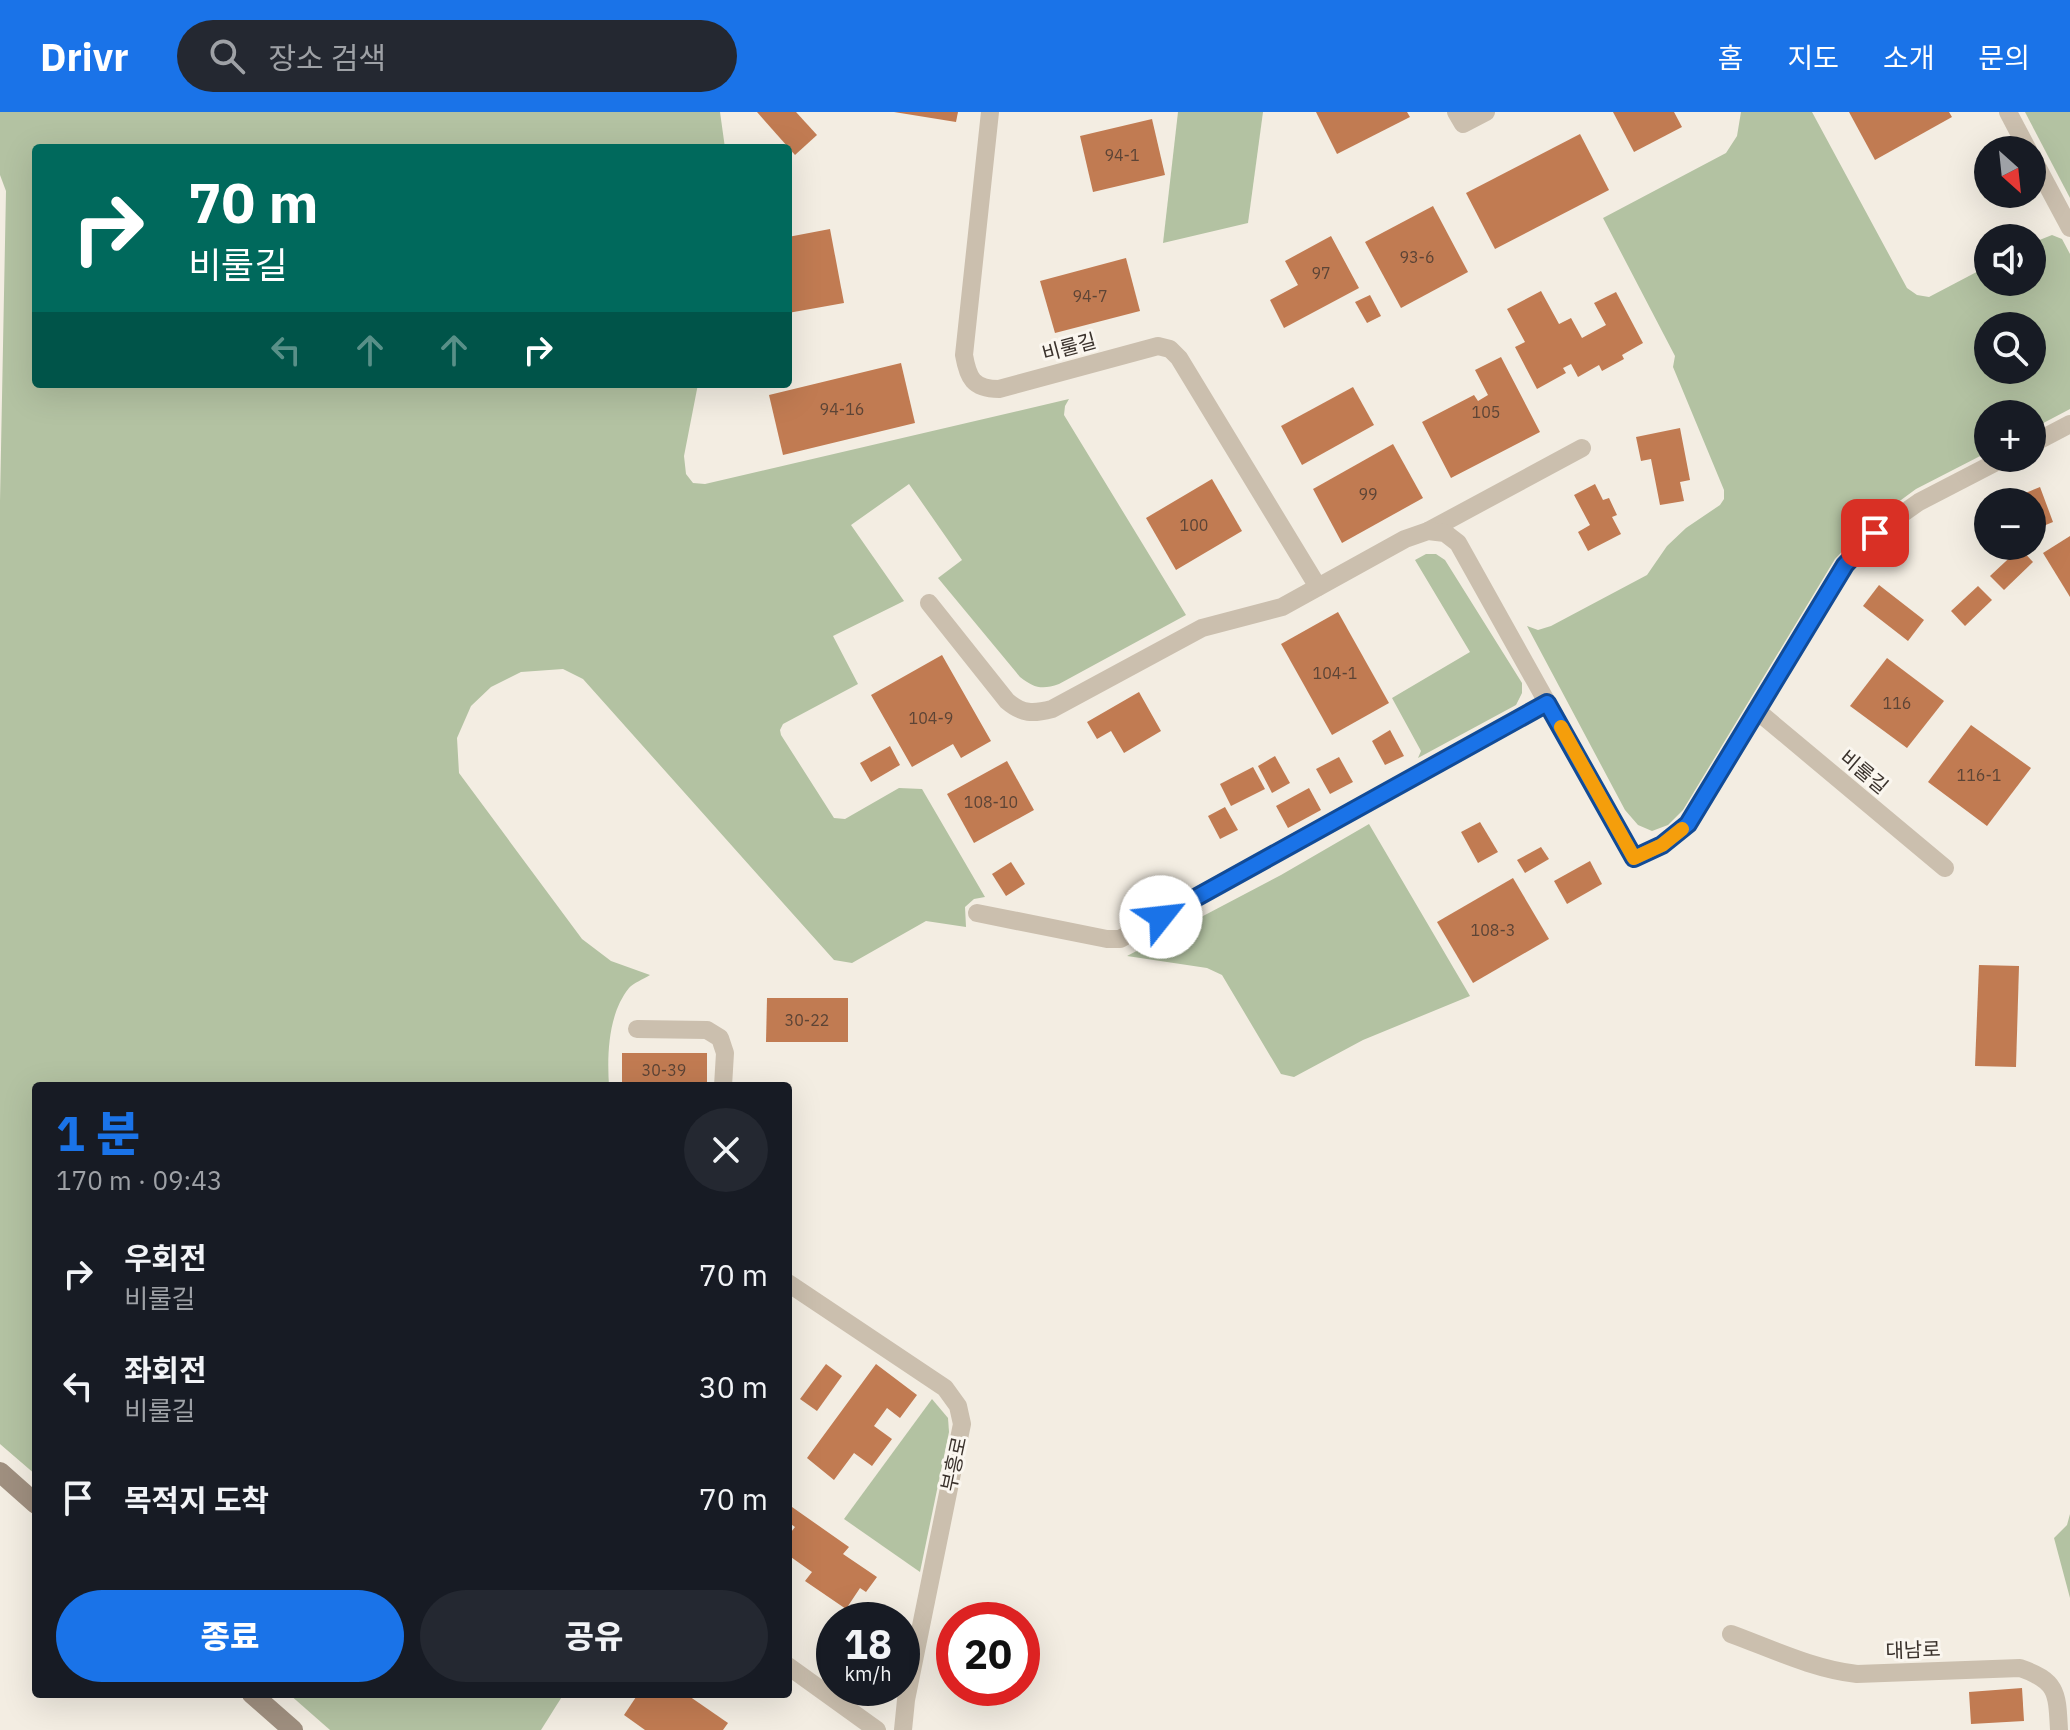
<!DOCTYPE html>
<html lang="ko">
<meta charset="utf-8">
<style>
body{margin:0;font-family:"IBM Plex Sans","Noto Sans KR",sans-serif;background:#242831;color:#f1f3f6;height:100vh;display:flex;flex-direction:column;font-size:30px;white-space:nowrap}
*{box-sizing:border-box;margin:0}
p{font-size:26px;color:#9ea1a6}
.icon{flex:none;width:44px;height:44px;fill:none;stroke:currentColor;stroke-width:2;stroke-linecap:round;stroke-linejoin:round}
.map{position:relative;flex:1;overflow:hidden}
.drawer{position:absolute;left:32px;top:970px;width:760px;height:616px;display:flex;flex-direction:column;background:#171b24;border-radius:8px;box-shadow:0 8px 32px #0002}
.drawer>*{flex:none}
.guide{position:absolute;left:32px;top:32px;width:760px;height:244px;border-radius:8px;box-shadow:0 8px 32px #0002;background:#00695c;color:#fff;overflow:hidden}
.needle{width:52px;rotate:153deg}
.controls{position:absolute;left:1974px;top:24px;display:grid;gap:16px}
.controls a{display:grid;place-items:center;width:72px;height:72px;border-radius:50%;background:#171b24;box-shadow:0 8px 32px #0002;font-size:40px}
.speed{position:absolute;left:816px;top:1490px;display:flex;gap:16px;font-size:40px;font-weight:700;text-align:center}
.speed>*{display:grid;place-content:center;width:104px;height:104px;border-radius:50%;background:#171b24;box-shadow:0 8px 32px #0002;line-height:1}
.speed small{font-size:20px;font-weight:400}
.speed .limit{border:12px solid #d22;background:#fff;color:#111}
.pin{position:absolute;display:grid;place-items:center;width:68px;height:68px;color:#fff;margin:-34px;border-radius:16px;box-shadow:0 4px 12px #0006}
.me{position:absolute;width:88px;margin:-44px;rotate:61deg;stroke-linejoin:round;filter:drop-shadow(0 0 6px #0008)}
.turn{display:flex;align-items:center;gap:28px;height:168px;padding:0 24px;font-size:36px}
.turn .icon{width:104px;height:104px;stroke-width:2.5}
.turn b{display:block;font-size:56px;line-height:68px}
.lanes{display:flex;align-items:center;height:76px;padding:0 24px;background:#0003;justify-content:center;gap:40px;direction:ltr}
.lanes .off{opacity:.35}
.round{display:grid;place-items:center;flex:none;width:84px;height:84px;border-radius:42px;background:#242831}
.summary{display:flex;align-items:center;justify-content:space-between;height:136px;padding:0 24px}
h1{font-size:48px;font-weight:800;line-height:60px;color:#1a73e8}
.cta{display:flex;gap:16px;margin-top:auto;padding:16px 24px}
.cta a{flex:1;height:92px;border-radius:48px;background:#1a73e8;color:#fff;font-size:32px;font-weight:800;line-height:92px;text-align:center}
.cta a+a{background:#242831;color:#f1f3f6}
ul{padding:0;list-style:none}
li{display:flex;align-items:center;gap:24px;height:112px;padding:0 24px}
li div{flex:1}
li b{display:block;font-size:30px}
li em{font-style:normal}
header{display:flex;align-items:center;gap:48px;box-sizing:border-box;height:112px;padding:0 40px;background:#1a73e8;color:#fff}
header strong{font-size:38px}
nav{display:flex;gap:44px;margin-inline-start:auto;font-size:28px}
.search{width:560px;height:72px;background:#242831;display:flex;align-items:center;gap:20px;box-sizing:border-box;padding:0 28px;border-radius:44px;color:#9ea1a6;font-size:30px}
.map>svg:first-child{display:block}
.green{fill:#b3c2a2;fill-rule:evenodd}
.building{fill:#c17b52}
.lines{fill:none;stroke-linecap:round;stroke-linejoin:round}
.lane{stroke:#cbbfae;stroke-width:18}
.secondary{stroke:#9f8f7f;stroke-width:20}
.route-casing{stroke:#114b97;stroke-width:20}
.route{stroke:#1a73e8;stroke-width:14}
.slow{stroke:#f59e0b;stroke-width:14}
.labels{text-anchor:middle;stroke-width:6;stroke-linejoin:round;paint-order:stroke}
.number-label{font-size:16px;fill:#5c4436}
.street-label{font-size:20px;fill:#3a322c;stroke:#faf6ef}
</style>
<header>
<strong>Drivr</strong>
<div class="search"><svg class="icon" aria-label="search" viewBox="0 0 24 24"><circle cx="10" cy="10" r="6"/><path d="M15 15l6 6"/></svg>장소 검색</div>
<nav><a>홈</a><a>지도</a><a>소개</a><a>문의</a></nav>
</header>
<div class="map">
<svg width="2070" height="1618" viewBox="0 0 2070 1618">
<rect width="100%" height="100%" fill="#f3ede2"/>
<g class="green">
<path d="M0 0H720L725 36H36V272H698L684 344 686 362 693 371 705 372 1069 287 1065 294 1064 303 1186 503 1059 572C1042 578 1034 576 1020 565L938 466 962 448 909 372 851 413 904 489 833 524 858 572 783 612 780 618 781 623 834 706 845 707 899 676 922 677 985 785 974 787 965 795 966 815 926 809 852 851 834 848 583 567 563 557 521 560 491 575 471 594 457 626 459 661 582 827 611 849 650 863C644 867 633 871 629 876 608 902 607 943 609 974H36V1363L0 1332V389L6 79 0 63Z"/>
<path d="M1178 0H1263L1248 111 1163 131Z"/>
<path d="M1741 0H1812L1907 176 1917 183 1929 185 1988 154V170H2032V131L2052 123 2062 127 2070 142V297L2032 317V302H1988V340L1916 377 1867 413 1835 447 1683 698 1668 713 1652 719 1638 713 1625 698 1527 514 1538 518 1551 514 1647 463 1667 434 1686 416 1720 393 1724 387V378L1673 255 1675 244 1603 106 1726 41 1737 24ZM2032 214V258H1988V214Z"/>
<path d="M2025 0H2070V86Z"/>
<path d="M1426 442H1436L1445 448 1522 571V581L1516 593 1418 646 1421 639 1392 586 1470 540 1415 448Z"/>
<path d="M1369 712 1470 884 1363 928 1294 965 1281 962 1222 863 1207 856 1127 844 1281 763Z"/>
<path d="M932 1287 948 1306 949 1320 920 1460 844 1407Z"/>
<path d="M2070 1402V1486L2054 1426 2067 1413Z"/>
<path d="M289 1582H562L563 1583 541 1618H330Z"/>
</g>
<g class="building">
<path d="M757 0H796L817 23 795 43Z"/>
<path d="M894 0H958L956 10Z"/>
<path d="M1316 0H1407L1410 5 1337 42Z"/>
<path d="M1613 0H1674L1682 15 1634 40Z"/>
<path d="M1849 0H1949L1952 5 1875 48Z"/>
<path d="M1152 7 1165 63 1093 80 1080 24Z"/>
<path d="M1580 22 1609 78 1495 137 1466 81Z"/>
<path d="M1433 94 1468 160 1401 196 1365 130Z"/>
<path d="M830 117 844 191 788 201V125Z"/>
<path d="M1331 124 1359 176 1284 216 1270 188 1298 173 1285 149Z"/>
<path d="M1126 146 1140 199 1055 221 1040 169Z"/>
<path d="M1541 179 1559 212 1571 206 1582 226 1606 213 1594 191 1616 180 1643 231 1622 243 1624 247 1602 259 1599 253 1578 265 1571 252 1563 256 1566 261 1537 277 1515 235 1525 230 1507 197Z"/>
<path d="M1370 183 1381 204 1367 211 1355 190Z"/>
<path d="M1501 245 1540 320 1451 366 1422 310 1474 283 1478 289 1488 283 1475 258Z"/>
<path d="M901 251 915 311 783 343 769 283Z"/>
<path d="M1353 275 1374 313 1302 353 1281 314Z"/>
<path d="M1680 316 1690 368 1680 370 1684 389 1660 393 1651 347 1641 349 1636 325Z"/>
<path d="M1393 332 1423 386 1342 431 1313 377Z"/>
<path d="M1212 367 1242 419 1176 458 1146 406Z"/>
<path d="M1595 372 1603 388 1609 386 1617 403 1612 405 1621 422 1588 439 1578 420 1590 413 1574 383Z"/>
<path d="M2040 375 2053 410 2036 417 2032 406V390H2026L2023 382Z"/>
<path d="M2070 424V485L2043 441Z"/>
<path d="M2020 436 2033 450 2004 478 1990 464Z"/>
<path d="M1879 473 1924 508 1908 529 1863 494Z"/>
<path d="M1978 474 1992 488 1965 514 1951 499Z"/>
<path d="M1338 500 1389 591 1332 623 1281 532Z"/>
<path d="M942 543 991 629 961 646 953 632 912 655 871 583Z"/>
<path d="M1887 546 1944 589 1907 636 1850 594Z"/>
<path d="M1139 580 1161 619 1124 641 1111 619 1097 627 1087 610Z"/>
<path d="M1971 613 2031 656 1987 714 1928 670Z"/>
<path d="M1390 618 1404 644 1385 653 1372 629Z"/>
<path d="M890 634 900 653 871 670 860 651Z"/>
<path d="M1275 644 1290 671 1272 681 1258 654Z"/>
<path d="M1339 645 1353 670 1330 682 1316 657Z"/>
<path d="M1007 649 1034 698 974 731 947 682Z"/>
<path d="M1253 655 1265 677 1231 694 1220 672Z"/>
<path d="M1309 676 1321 698 1288 716 1276 694Z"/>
<path d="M1225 695 1238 718 1220 727 1208 704Z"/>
<path d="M1480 710 1498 740 1478 751 1461 720Z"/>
<path d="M1541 735 1549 747 1525 761 1517 748Z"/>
<path d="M1590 749 1602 772 1567 792 1554 769Z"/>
<path d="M1011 750 1025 772 1006 784 992 762Z"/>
<path d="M1513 766 1549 827 1473 871 1437 810Z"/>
<path d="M1979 853 2019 854 2016 955 1975 954Z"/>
<path d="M767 886H848V930H766Z"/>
<rect x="622" y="941" width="85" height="33"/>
<path d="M826 1252 842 1264 817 1299 800 1287Z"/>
<path d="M876 1252 917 1283 900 1306 887 1296 874 1314 892 1327 872 1354 854 1341 834 1368 807 1346Z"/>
<path d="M792 1395 849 1435 843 1442 877 1465 866 1480 860 1476 846 1497 805 1469 812 1460 788 1443V1424L795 1415 788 1410V1401Z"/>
<path d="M2022 1576 2024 1609 1971 1612 1969 1580Z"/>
<path d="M638 1582H686L728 1611 723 1618H645L624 1603Z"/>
</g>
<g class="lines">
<g class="lane">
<path d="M990 0 964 243C968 266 973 277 999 277L1158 234 1170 237 1179 246 1318 475"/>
<path d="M1456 0 1463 12 1486 0"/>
<path d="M2008 0 2028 38"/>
<path d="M2032 45 2070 116"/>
<path d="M2032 332 2070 312"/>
<path d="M1428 419 1582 336"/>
<path d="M929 491 1007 589C1022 602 1033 602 1052 597L1202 516 1282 495 1405 427 1428 419 1445 421 1458 431 1634 746 1662 733 1688 712 1845 453 1875 421 1919 390 2004 346"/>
<path d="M1756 598 1945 756"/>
<path d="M977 801 1107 827H1120L1547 591"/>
<path d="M637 917 707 918 720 926 725 941 723 974"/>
<path d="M788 1171 945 1276 958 1294 962 1312 906 1588 903 1618"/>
<path d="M1731 1522C1772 1537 1813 1557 1857 1562L2020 1556C2058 1569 2057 1581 2059 1618"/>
<path d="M788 1554 877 1618"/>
</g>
<g class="secondary">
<path d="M0 1360 36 1392"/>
<path d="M252 1582 293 1618"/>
</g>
</g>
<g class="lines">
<g class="route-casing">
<path id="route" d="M1161 805 1547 591 1634 746 1662 733 1688 712 1845 453 1875 421"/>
</g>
<use href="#route" class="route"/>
<path class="slow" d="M1561 615 1634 746 1662 733 1682 717"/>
</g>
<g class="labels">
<g class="number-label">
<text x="1122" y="49">94-1</text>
<text x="1417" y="151">93-6</text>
<text x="1321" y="167">97</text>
<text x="1090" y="190">94-7</text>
<text x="842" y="303">94-16</text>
<text x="1486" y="306">105</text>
<text x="1368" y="388">99</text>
<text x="1194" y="419">100</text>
<text x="1335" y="567">104-1</text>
<text x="1897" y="597">116</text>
<text x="931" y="612">104-9</text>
<text x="1979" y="669">116-1</text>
<text x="991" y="696">108-10</text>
<text x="1493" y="824">108-3</text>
<text x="807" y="914">30-22</text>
<text x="664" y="964">30-39</text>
</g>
<g class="street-label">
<text transform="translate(1069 235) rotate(-15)" y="7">비룰길</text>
<text transform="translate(1864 660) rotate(40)" y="7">비룰길</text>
<text transform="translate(954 1352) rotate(-78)" y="7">부흥로</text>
<text transform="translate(1913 1538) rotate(-2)" y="7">대남로</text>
</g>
</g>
</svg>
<div class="controls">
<a><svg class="needle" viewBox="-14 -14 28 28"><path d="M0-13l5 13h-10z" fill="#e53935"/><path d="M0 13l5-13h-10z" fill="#9ea1a6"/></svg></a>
<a><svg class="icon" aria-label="sound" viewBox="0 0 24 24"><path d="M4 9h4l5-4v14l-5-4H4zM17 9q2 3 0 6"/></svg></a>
<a><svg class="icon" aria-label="search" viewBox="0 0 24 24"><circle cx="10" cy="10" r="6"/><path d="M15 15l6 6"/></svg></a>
<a>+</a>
<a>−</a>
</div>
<div class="speed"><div>18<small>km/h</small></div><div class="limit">20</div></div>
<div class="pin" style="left:1875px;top:421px;background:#d93025"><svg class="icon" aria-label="arrive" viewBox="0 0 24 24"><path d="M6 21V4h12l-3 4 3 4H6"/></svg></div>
<svg class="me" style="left:1161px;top:805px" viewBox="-20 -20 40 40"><circle r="19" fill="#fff"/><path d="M0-13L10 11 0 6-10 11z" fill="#1a73e8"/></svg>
<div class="guide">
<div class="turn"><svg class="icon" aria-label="right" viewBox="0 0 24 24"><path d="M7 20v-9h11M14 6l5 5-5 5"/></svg><div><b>70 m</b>비룰길</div></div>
<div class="lanes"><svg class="icon off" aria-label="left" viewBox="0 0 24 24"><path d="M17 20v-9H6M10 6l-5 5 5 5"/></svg><svg class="icon off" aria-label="ahead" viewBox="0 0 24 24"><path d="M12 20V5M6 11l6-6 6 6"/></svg><svg class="icon off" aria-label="ahead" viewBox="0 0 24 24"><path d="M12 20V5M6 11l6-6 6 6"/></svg><svg class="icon" aria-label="right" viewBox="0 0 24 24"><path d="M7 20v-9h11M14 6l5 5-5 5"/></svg></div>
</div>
<section class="drawer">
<div class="summary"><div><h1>1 분</h1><p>170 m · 09:43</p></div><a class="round"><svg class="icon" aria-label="close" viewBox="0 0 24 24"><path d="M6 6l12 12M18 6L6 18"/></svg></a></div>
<ul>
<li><svg class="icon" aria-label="right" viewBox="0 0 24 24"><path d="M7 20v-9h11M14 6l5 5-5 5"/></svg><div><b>우회전</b><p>비룰길</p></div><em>70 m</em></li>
<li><svg class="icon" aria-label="left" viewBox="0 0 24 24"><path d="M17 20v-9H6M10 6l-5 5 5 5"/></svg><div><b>좌회전</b><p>비룰길</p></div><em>30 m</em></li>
<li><svg class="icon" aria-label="arrive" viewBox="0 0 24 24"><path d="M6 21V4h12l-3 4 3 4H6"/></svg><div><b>목적지 도착</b></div><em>70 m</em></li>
</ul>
<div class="cta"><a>종료</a><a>공유</a></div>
</section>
</div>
